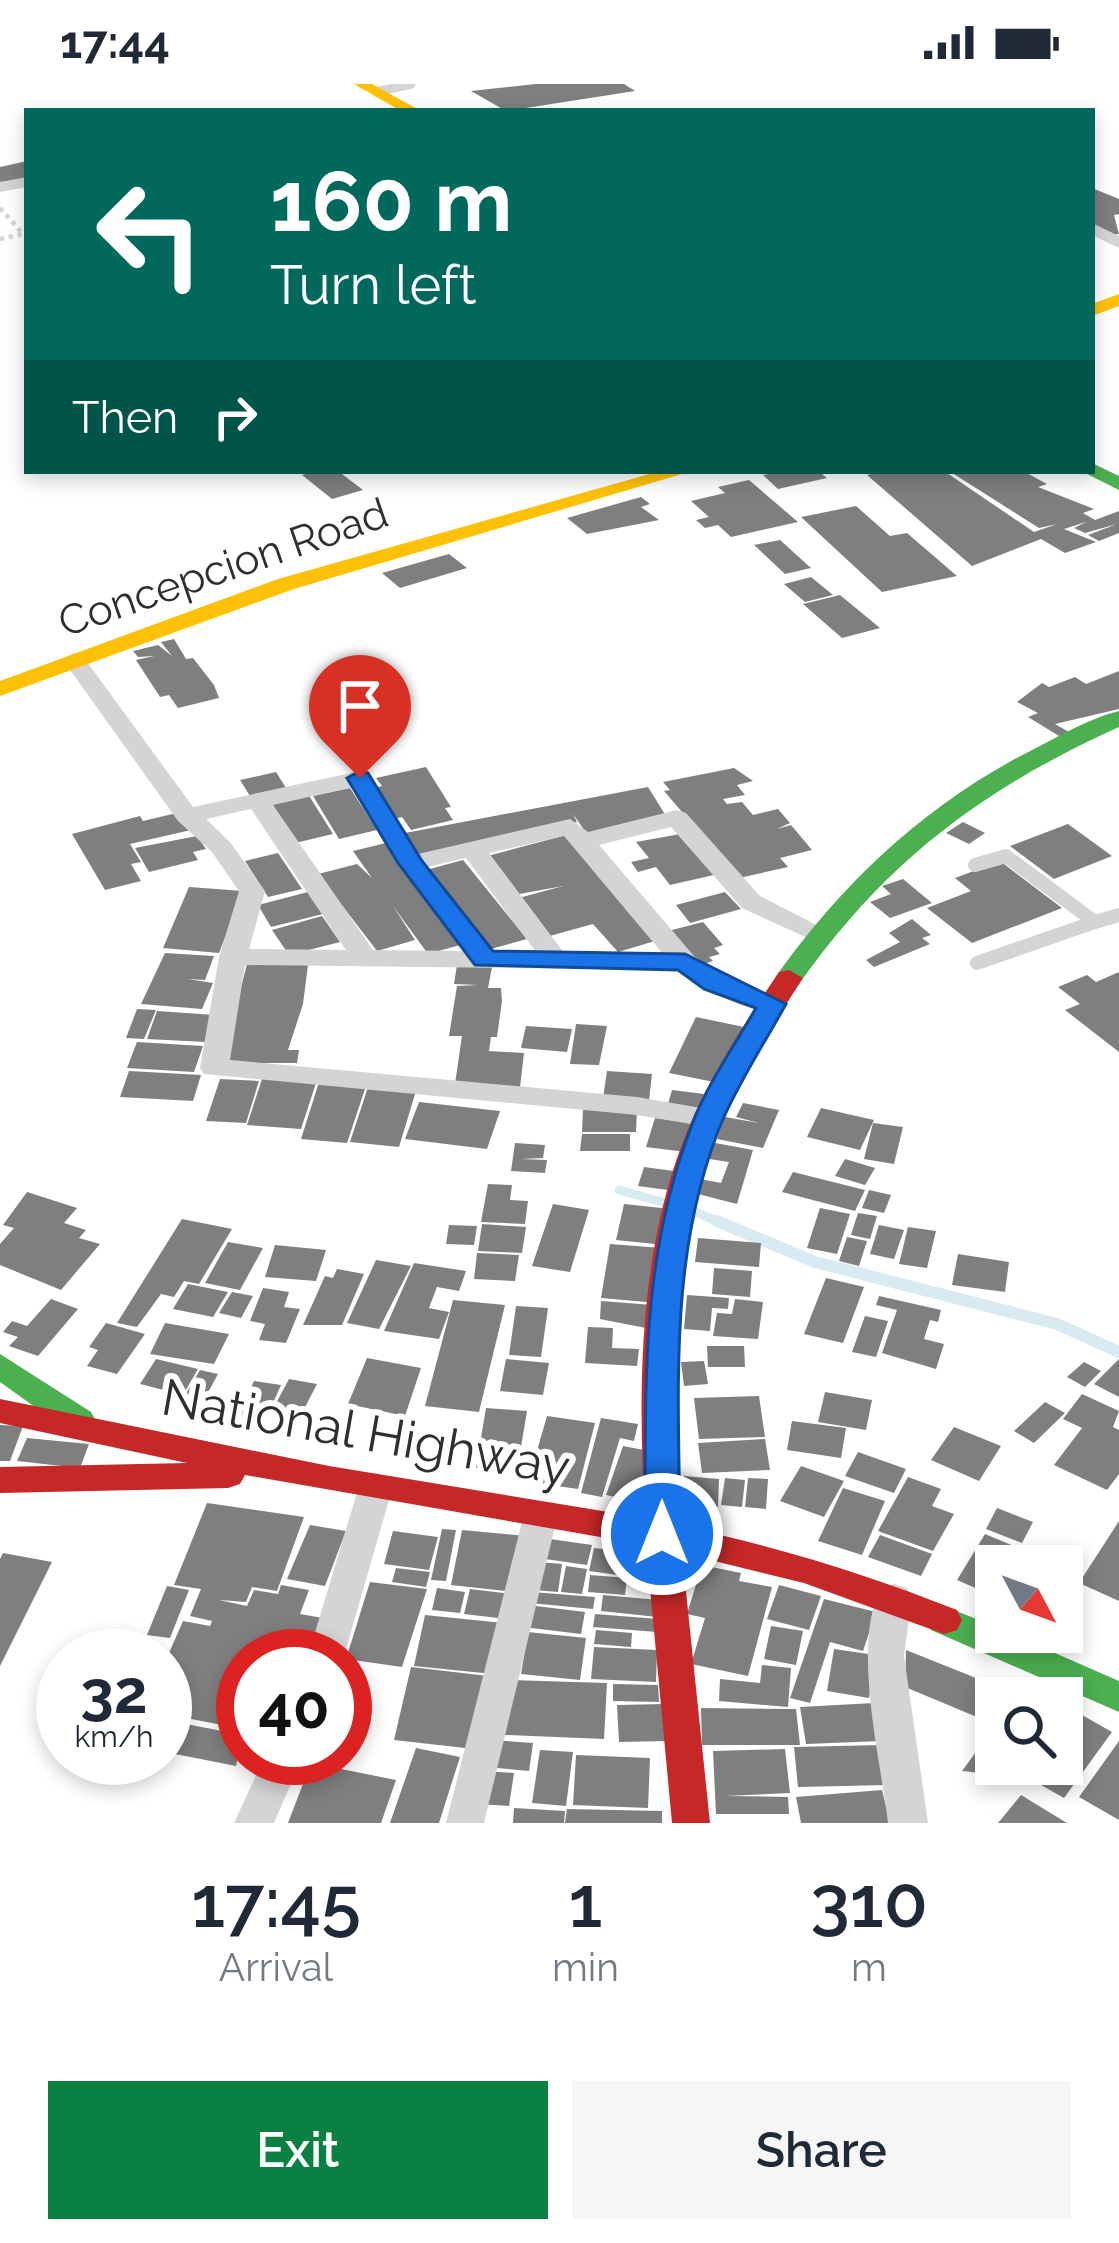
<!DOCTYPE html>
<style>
body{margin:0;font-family:Raleway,sans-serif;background:#f6f6f7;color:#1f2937;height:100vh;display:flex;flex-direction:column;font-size:45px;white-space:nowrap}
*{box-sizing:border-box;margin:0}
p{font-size:39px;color:#747a83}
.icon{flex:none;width:66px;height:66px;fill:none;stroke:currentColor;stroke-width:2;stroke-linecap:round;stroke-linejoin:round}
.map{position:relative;height:1739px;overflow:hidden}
.panel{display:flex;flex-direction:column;background:#fff;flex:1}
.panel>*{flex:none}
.guide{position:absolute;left:24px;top:24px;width:1071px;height:366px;border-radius:0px;box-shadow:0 6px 18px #0003;background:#00695c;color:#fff;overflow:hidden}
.needle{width:78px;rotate:131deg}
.fabs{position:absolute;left:975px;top:1461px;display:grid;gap:24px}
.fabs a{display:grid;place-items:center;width:108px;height:108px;border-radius:0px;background:#fff;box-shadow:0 6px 18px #0003;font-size:60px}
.speed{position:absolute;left:36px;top:1545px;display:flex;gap:24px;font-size:60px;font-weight:700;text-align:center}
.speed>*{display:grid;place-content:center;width:156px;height:156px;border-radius:50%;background:#fff;box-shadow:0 6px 18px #0003;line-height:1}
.speed small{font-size:30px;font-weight:400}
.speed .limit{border:18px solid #d22;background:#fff;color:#111}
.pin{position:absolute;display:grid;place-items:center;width:102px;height:102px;color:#fff;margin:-123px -51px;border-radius:50% 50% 50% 0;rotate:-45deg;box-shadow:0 0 12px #0007}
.pin .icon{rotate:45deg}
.me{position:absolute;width:132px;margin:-66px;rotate:0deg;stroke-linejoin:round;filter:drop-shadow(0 0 9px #0008)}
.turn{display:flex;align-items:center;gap:42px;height:252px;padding:0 48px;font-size:54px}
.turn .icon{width:156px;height:156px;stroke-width:2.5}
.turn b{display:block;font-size:84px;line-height:102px}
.then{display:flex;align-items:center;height:114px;padding:0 48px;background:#0003;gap:24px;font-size:45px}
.eta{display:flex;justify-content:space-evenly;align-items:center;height:204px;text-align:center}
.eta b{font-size:72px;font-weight:600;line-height:84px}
.primary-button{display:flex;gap:24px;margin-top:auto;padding:24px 48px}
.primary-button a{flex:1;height:138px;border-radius:0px;background:#0b8043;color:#fff;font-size:48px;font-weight:600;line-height:138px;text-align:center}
.primary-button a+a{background:#f6f6f7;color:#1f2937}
.status{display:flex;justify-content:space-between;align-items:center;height:84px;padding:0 60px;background:#fff;direction:ltr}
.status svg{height:33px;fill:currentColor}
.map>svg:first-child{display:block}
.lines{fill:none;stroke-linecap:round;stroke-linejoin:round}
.stream-far1{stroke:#d9ebf2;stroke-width:9}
.stream{stroke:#d9ebf2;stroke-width:12}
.building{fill:#7f7f7f}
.path{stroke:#d4d4d4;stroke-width:4.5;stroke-dasharray:4.5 4.5;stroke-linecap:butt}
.lane-far1{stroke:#d4d4d4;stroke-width:9}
.lane{stroke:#d4d4d4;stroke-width:14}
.street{fill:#d4d4d4;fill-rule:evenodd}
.fast{fill:#4caf50;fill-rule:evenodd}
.slow{fill:#ffc107;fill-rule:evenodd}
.jam{fill:#c62828;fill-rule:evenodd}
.route{fill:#1a73e8;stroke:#114b97;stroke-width:3}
.labels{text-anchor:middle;stroke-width:12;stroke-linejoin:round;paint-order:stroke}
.street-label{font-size:42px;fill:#2f2f2f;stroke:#fff}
.near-street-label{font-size:51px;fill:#2f2f2f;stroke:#fff}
</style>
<div class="status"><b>17:44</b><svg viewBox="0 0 49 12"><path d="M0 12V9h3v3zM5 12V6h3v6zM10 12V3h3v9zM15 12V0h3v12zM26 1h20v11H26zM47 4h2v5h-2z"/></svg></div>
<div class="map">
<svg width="1119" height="1739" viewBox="0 0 1119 1739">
<rect width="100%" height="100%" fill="#fff"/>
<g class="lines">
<g class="stream-far1">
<path d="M619 1106 666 1119"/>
<path d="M688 1125 724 1140"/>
</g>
<path class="stream" d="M717 1137 815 1178 1057 1240 1119 1268"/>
</g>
<g class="building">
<path d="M536 0H624L635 7 506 27 471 7Z"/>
<path d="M27 77V95L0 98V83Z"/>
<path d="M1092 104 1119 115V130L1114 131 1119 150 1110 151 1092 139Z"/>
<path d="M317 387H338L363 406 332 415 302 391Z"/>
<path d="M784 387H818L827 394 778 405 763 391Z"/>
<path d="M885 387H944L1034 448 1057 440 1039 444 949 387H1023L1047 400 1038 403 1094 425 1083 429 1095 436 1119 427V449L1099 457 1088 451 1117 440 1085 449 1074 444 1086 438 1064 445 1096 458 1065 469 1041 455 972 482 867 391Z"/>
<path d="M749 396 798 438 731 453 718 441 705 444 696 436 709 433 691 417 725 409 718 403Z"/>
<path d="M641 413 650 420 641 423 659 436 587 450 567 434Z"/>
<path d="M856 422 890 452 907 449 957 492 882 508 801 433Z"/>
<path d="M780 456 811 484 785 490 754 461Z"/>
<path d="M449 470 467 484 400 504 382 489Z"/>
<path d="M811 493 833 511 805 518 784 500Z"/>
<path d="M840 511 880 544 842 554 803 520Z"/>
<path d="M174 555 186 575 193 574 214 601 219 614 178 624 169 611 160 613 136 576 154 572 138 573 133 567 158 561 172 572 161 558Z"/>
<path d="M1119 587V625L1055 640 1069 648 1059 652 1028 633 1038 629 1017 618 1042 599 1049 603 1075 593 1086 600Z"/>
<path d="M426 683 451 723 445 724 453 736 411 746 402 733 392 736 371 705 382 702 376 694Z"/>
<path d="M734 684 753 697 737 701 745 711 723 715 727 720 742 718 753 731 778 725 790 739 777 745 791 741 812 766 780 774 788 783 739 794 664 707 670 706 663 698Z"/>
<path d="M276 688 286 704 250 712 240 696Z"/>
<path d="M648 703 666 732 587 750 573 730 577 738 422 775 405 749Z"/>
<path d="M350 704 377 746 339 755 313 712Z"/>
<path d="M308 710 333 750 295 759 271 718Z"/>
<path d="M181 728 191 746 130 760 141 778 131 780 141 797 105 806 72 750 140 732 143 737Z"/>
<path d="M963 738 985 749 969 760 946 749Z"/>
<path d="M1068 740 1112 772 1054 795 1010 762Z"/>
<path d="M570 750 655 857 618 868 593 840 546 853 515 815 563 802 514 811 484 773Z"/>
<path d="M680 750 718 790 670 801 656 783 638 788 631 778 649 774 636 758Z"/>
<path d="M197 752 206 765 193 768 198 776 149 788 135 764Z"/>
<path d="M390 758 467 859 428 870 393 822 415 856 377 867 318 790 357 780 372 794 353 767Z"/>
<path d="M278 769 302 805 268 813 245 777Z"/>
<path d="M463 776 527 855 487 866 426 786Z"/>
<path d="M1000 777 1062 824 972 859 927 824 971 807 955 794Z"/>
<path d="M903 795 932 819 890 834 870 818 891 810 882 802Z"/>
<path d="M189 803 243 807 219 869 163 864Z"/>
<path d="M308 808 323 830 271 843 258 821Z"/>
<path d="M725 808 741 825 690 839 676 821Z"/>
<path d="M322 832 340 858 289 871 272 846Z"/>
<path d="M912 835 931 851 922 854 930 860 874 883 866 876 900 858 889 849Z"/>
<path d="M703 838 723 861 714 864 720 870 709 873 713 877 697 882 668 847Z"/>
<path d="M165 869 214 872 205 896 188 895 213 899 202 925 141 920Z"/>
<path d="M247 880 308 881 303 920 288 966H299L297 979H222Z"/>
<path d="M457 881 492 883 488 904H501L502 917 497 953H491L489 967 524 969 520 1003 455 1000 462 952H449L457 902 478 901 454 900Z"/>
<path d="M1119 888V968L1065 926 1080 920 1058 903 1087 891 1096 898Z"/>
<path d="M137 925 156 926 144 955 126 954Z"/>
<path d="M157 927 215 931 206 958 147 955Z"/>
<path d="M696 933 744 943 719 999 669 989Z"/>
<path d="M576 940 607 942 599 981 570 980Z"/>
<path d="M526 942 572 945 567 968 521 964Z"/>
<path d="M137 958 203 962 194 988 127 984Z"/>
<path d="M129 987 201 991 193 1017 120 1013Z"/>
<path d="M607 987 652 990 649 1016 603 1014Z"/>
<path d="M263 992 317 996 301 1045 247 1041Z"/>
<path d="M220 995 259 997 246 1039 206 1037Z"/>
<path d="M320 995 367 999 347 1059 301 1055Z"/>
<path d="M368 1003 416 1007 399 1063 350 1058Z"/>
<path d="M672 1006 704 1010 699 1027 667 1023Z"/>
<path d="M419 1018 500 1027 487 1065 405 1055Z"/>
<path d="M743 1019 779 1026 763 1064 717 1055 725 1033 759 1039 736 1033Z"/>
<path d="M821 1024 874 1036 860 1066 807 1053Z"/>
<path d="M583 1026H637L636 1048H582Z"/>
<path d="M655 1034 694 1039 686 1068 646 1063Z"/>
<path d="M873 1039 903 1043 894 1080 864 1075Z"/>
<path d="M582 1050H630V1067H580Z"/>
<path d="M710 1058 753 1066 737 1120 694 1109 700 1095 721 1099 729 1078 703 1074Z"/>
<path d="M515 1059 545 1061 543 1074 521 1075 547 1076 545 1089 511 1087Z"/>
<path d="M845 1075 875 1084 865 1101 835 1092Z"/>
<path d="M644 1083 674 1087 668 1106 638 1102Z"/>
<path d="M793 1088 865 1106 855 1127 782 1108Z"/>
<path d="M488 1100 512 1101 510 1116 528 1117 525 1140 481 1138Z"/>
<path d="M869 1106 891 1111 884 1129 862 1124Z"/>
<path d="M27 1108 77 1124 64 1139 86 1146 79 1154 100 1160 61 1206 0 1181V1160L14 1144 3 1141Z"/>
<path d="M553 1120 589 1126 570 1188 532 1182Z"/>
<path d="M624 1120 671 1125 665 1161 616 1156Z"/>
<path d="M820 1124 850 1130 837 1170 807 1164Z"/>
<path d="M858 1129 877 1132 870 1155 851 1151Z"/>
<path d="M182 1135 232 1145 199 1200 184 1197 174 1213 161 1210 137 1243 117 1239Z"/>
<path d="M482 1140 526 1143 522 1169 478 1167Z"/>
<path d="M449 1141 477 1142 474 1161 446 1160Z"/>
<path d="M879 1141 904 1146 894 1175 870 1170Z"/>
<path d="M908 1143 936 1147 927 1184 899 1180Z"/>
<path d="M847 1153 867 1157 859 1182 839 1177Z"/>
<path d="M698 1154 761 1159 759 1183 695 1178Z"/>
<path d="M228 1158 263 1164 240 1206 205 1199Z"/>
<path d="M610 1160 662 1164 658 1219 601 1214Z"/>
<path d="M275 1161 326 1166 316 1197 265 1193Z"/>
<path d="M477 1169 519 1171 515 1197 474 1195Z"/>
<path d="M958 1170 1009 1178 1005 1208 952 1201Z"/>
<path d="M376 1176 411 1182 379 1245 347 1239Z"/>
<path d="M414 1179 466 1187 459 1207 437 1203 429 1224 449 1228 439 1255 384 1247Z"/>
<path d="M714 1184 752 1187 750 1213 712 1210Z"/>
<path d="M337 1185 364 1190 342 1241H303L325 1192 333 1194Z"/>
<path d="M826 1194 864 1203 843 1259 804 1250Z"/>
<path d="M188 1200 228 1208 213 1233 173 1225Z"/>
<path d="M263 1204 289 1208 284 1223 300 1225 286 1259 259 1256 265 1240 250 1237Z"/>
<path d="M232 1208 253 1212 241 1234 219 1229Z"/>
<path d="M687 1211 729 1214 728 1225 712 1224 710 1247 684 1245Z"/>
<path d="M879 1212 941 1226 938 1238 930 1236 924 1255 944 1260 936 1285 882 1269 897 1226 876 1221Z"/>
<path d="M51 1215 78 1225 38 1272 9 1262 18 1253 3 1248 12 1237 27 1242Z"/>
<path d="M735 1215 763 1218 758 1255 713 1252 717 1229 732 1230Z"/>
<path d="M453 1216 505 1221 479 1328 425 1322Z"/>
<path d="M601 1217 653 1221 651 1245 600 1235Z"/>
<path d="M516 1222 548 1224 541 1273 509 1271Z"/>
<path d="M865 1232 888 1237 876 1273 852 1268Z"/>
<path d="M106 1239 145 1250 117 1290 87 1282 98 1266 89 1263Z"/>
<path d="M165 1239 229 1250 214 1280 150 1270Z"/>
<path d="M588 1243 613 1244 612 1264 639 1265 637 1282 585 1279Z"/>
<path d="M707 1262H744L745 1283H708Z"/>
<path d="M367 1274 421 1284 405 1332 348 1320Z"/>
<path d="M156 1275 198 1285 183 1311 140 1300Z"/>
<path d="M506 1275 549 1279 543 1311 500 1307Z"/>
<path d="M1119 1275V1313L1094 1300Z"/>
<path d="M704 1277 708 1300 684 1302 681 1278Z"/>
<path d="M1084 1278 1101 1287 1085 1303 1067 1293Z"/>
<path d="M200 1286 218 1290 204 1316 185 1311Z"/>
<path d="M289 1295 317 1300 302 1329 274 1323Z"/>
<path d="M254 1297 281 1301 266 1335 239 1331Z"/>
<path d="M825 1308 872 1316 866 1346 818 1338Z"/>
<path d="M1082 1310 1119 1327 1113 1343 1119 1346V1390L1107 1406 1054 1381 1082 1344 1063 1335Z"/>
<path d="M759 1312 765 1353 699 1355 694 1314Z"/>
<path d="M1045 1318 1065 1329 1034 1359 1014 1347Z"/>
<path d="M486 1324 527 1327 517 1387 476 1384Z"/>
<path d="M547 1332 595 1339 578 1405 528 1398Z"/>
<path d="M601 1334 638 1340 634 1357 620 1354 602 1413 581 1409Z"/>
<path d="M792 1337 846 1344 841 1374 787 1366Z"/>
<path d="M0 1341 23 1342 10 1377H0Z"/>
<path d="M954 1343 1001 1362 979 1397 931 1376Z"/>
<path d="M27 1354 89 1360 80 1384 17 1377Z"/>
<path d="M765 1355 770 1386 702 1389 698 1359Z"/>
<path d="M623 1362 660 1369 644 1419 606 1411Z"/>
<path d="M858 1368 906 1385 894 1409 845 1392Z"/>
<path d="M801 1382 844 1397 824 1433 780 1417Z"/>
<path d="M684 1392 719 1395 718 1423 682 1421Z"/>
<path d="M908 1393 941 1405 932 1422 954 1430 933 1467 878 1447Z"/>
<path d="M725 1394 745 1396 742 1423 721 1421Z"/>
<path d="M748 1394 768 1395 766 1425 745 1423Z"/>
<path d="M843 1404 885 1417 862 1471 818 1457Z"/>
<path d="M207 1419 304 1433 277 1507 252 1503 246 1518 219 1516 247 1522 254 1506 278 1510 281 1501 309 1506 300 1530 323 1534 309 1572H243V1645L165 1630V1578L183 1537 210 1542 212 1537 190 1532 201 1505 174 1501Z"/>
<path d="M997 1424 1033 1438 1022 1459 986 1445Z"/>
<path d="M1119 1437V1517L1079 1499Z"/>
<path d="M310 1441 346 1447 325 1502 287 1495Z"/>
<path d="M442 1445 456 1446 446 1497 431 1496Z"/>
<path d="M462 1446 526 1452 515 1508 451 1501Z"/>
<path d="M393 1447 438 1453 429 1486 384 1480Z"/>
<path d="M985 1450 1062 1482H996V1513L957 1496Z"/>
<path d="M880 1451 932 1470 921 1492 868 1473Z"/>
<path d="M543 1454 592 1461 587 1481 538 1474Z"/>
<path d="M594 1464 647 1471 644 1487 627 1485 625 1492 589 1487Z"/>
<path d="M3 1469 52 1478 0 1582V1475Z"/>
<path d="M539 1478 562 1480 558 1508 534 1506Z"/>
<path d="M702 1481 741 1489 739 1497 772 1503 748 1592 691 1580 705 1534 687 1530Z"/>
<path d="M566 1482 587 1485 582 1510 561 1508Z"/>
<path d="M396 1484 430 1488 426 1503 392 1498Z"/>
<path d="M590 1491 627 1494 625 1511 588 1508Z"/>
<path d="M370 1498 427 1505 402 1583 346 1575Z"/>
<path d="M779 1501 821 1512 809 1546 767 1535Z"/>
<path d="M167 1502 189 1506 170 1554 147 1551Z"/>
<path d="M437 1504 465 1508 460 1529 432 1526Z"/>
<path d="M470 1505 512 1510 507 1535 464 1530Z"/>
<path d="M532 1508 595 1513 593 1525 530 1519Z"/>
<path d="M603 1511 659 1516 657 1533 601 1527Z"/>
<path d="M824 1515 876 1528 863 1567 830 1558 810 1619 790 1614Z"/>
<path d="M528 1521 585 1528 581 1550 523 1543Z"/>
<path d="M595 1530 658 1535 657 1548 593 1543Z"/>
<path d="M425 1531 503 1539 493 1590 414 1582Z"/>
<path d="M771 1542 803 1547 796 1581 764 1575Z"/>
<path d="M596 1546 632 1549 631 1563 594 1560Z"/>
<path d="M528 1548 586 1554 580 1596 521 1590Z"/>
<path d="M594 1563 657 1566 656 1598 591 1595Z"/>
<path d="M834 1565 875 1571 869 1614 827 1607Z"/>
<path d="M906 1566 1026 1614H996V1641L905 1603Z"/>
<path d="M762 1581 791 1584 788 1623 719 1617 720 1595 760 1599Z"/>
<path d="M411 1583 488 1592 474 1665 394 1656Z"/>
<path d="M510 1596 607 1599 604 1655 505 1651Z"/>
<path d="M613 1600 658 1601 659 1618 613 1617Z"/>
<path d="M874 1619 881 1657 806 1660 800 1623Z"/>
<path d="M665 1620 668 1657 619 1658 617 1621Z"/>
<path d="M701 1624 796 1625 800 1661H702Z"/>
<path d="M1075 1627 1112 1648 1064 1714 1025 1692 1035 1680H1062V1644Z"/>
<path d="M165 1636 243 1651 236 1682 165 1668Z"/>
<path d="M992 1646 996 1680H1012L1002 1691 962 1687Z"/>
<path d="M491 1656 533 1659 529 1687 487 1683Z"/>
<path d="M1119 1657V1736L1079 1713Z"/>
<path d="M881 1661 887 1701 798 1703 794 1663Z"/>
<path d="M416 1664 460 1673 439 1739H390Z"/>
<path d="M785 1665 790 1709 725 1712 788 1713 789 1730H716L713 1667Z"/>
<path d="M540 1666 573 1668 566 1722 532 1719Z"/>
<path d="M576 1671 650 1674 648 1724 573 1721Z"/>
<path d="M311 1679 396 1696 381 1739H288Z"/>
<path d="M485 1687 514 1689 509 1722 480 1720Z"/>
<path d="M882 1706 890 1739H801L796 1713Z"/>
<path d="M1021 1711 1067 1739H998Z"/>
<path d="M514 1724 565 1727 564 1739H513Z"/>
<path d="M567 1725 662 1727V1739H565Z"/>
</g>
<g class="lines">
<path class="path" d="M0 124 23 150 0 155"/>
<path class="lane-far1" d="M376 8 411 0"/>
<g class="lane">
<path d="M975 781 1006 772 1095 838 1119 831"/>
<path d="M977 879 1095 838"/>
</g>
<g class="street">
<path d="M27 93V103L0 108V98Z"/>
<path d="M1092 139 1119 152V164L1092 151Z"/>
<path d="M74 569 82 571 193 723 360 687 369 689 418 770 570 735 588 748 677 726 686 729 760 812 834 850 830 856H812L742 824 671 743 599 761 694 872 724 893 782 914 786 920 782 926C750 933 703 904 678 886L245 881 230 976 637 1013 719 1027 724 1034 719 1041 709 1043 637 1031 204 990 200 984 219 873 239 807 212 768 178 737 63 576ZM353 703 398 779 465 867 373 866 273 721ZM251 725 346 866 249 865 265 807 230 758 206 735ZM564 752 663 870 564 869 489 769ZM466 774 536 868H493L427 783Z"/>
<path d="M376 1389 388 1393 393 1402 344 1572H308L359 1402 364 1393Z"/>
<path d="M541 1417 553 1421 558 1430 484 1739H446L524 1430 529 1421Z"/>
<path d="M894 1500 907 1504 912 1514 904 1572 928 1739H888C881 1676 851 1561 881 1504Z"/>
<path d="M264 1674H302L274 1739H234Z"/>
</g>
<g class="fast">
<path d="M1092 379 1119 392V406L1085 389 1092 387Z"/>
<path d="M1119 627V643C982 705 886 777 799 900H779L775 894 779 888C848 793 929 718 1034 665 1061 651 1090 634 1119 627Z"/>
<path d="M0 1270 91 1328 96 1337 91 1346 79 1349 67 1346 0 1298Z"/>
<path d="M944 1522 996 1543V1548H1007L1119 1597V1628L931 1546 926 1536 931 1526Z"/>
</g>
<g class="slow">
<path d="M354 0H372L421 27H401Z"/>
<path d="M1119 210V222L1092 232V220Z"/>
<path d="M660 387H692L294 505 0 612V597L278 495Z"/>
</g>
<path class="jam" d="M789 886 803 894C768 948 732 1004 710 1065 669 1183 671 1318 680 1442 775 1462 866 1490 957 1526L962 1536 957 1546 944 1550 804 1499 682 1469 710 1739H672L646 1461 245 1391 240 1400 228 1404 0 1409V1383L187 1379 0 1339V1315L329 1382 645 1434C638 1313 638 1179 681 1063 704 1001 742 943 779 888Z"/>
</g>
<path class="route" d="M360 687 368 689 422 777 493 867 685 870 786 920C765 958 741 995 724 1033 667 1165 679 1310 680 1450L675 1459H650L645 1450C646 1305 639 1176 693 1038 708 999 735 961 756 924L704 905 678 886 475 881 398 779 347 694Z"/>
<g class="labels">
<g class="street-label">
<text transform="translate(223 483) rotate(-19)" y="15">Concepcion Road</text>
</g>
<g class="near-street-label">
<text transform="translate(366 1348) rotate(10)" y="18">National Highway</text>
</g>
</g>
</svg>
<div class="fabs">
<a><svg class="needle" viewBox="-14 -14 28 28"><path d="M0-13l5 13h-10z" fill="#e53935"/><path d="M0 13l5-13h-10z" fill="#747a83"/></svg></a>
<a><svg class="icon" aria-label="search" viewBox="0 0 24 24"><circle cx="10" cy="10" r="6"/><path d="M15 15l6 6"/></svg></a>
</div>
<div class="speed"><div>32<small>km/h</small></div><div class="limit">40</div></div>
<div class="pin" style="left:360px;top:694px;background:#d93025"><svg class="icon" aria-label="arrive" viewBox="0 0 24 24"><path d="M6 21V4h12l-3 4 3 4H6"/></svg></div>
<svg class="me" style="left:662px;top:1450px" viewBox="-20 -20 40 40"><circle r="17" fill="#1a73e8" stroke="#fff" stroke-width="3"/><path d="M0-11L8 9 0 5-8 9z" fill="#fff"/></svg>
<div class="guide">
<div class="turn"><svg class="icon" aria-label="left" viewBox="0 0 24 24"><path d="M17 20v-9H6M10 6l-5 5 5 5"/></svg><div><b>160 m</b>Turn left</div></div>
<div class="then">Then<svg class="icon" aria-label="right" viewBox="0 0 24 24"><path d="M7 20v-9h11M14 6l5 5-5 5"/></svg></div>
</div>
</div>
<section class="panel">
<div class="eta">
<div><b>17:45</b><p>Arrival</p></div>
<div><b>1</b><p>min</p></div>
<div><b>310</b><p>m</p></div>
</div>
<div class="primary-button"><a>Exit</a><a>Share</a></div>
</section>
